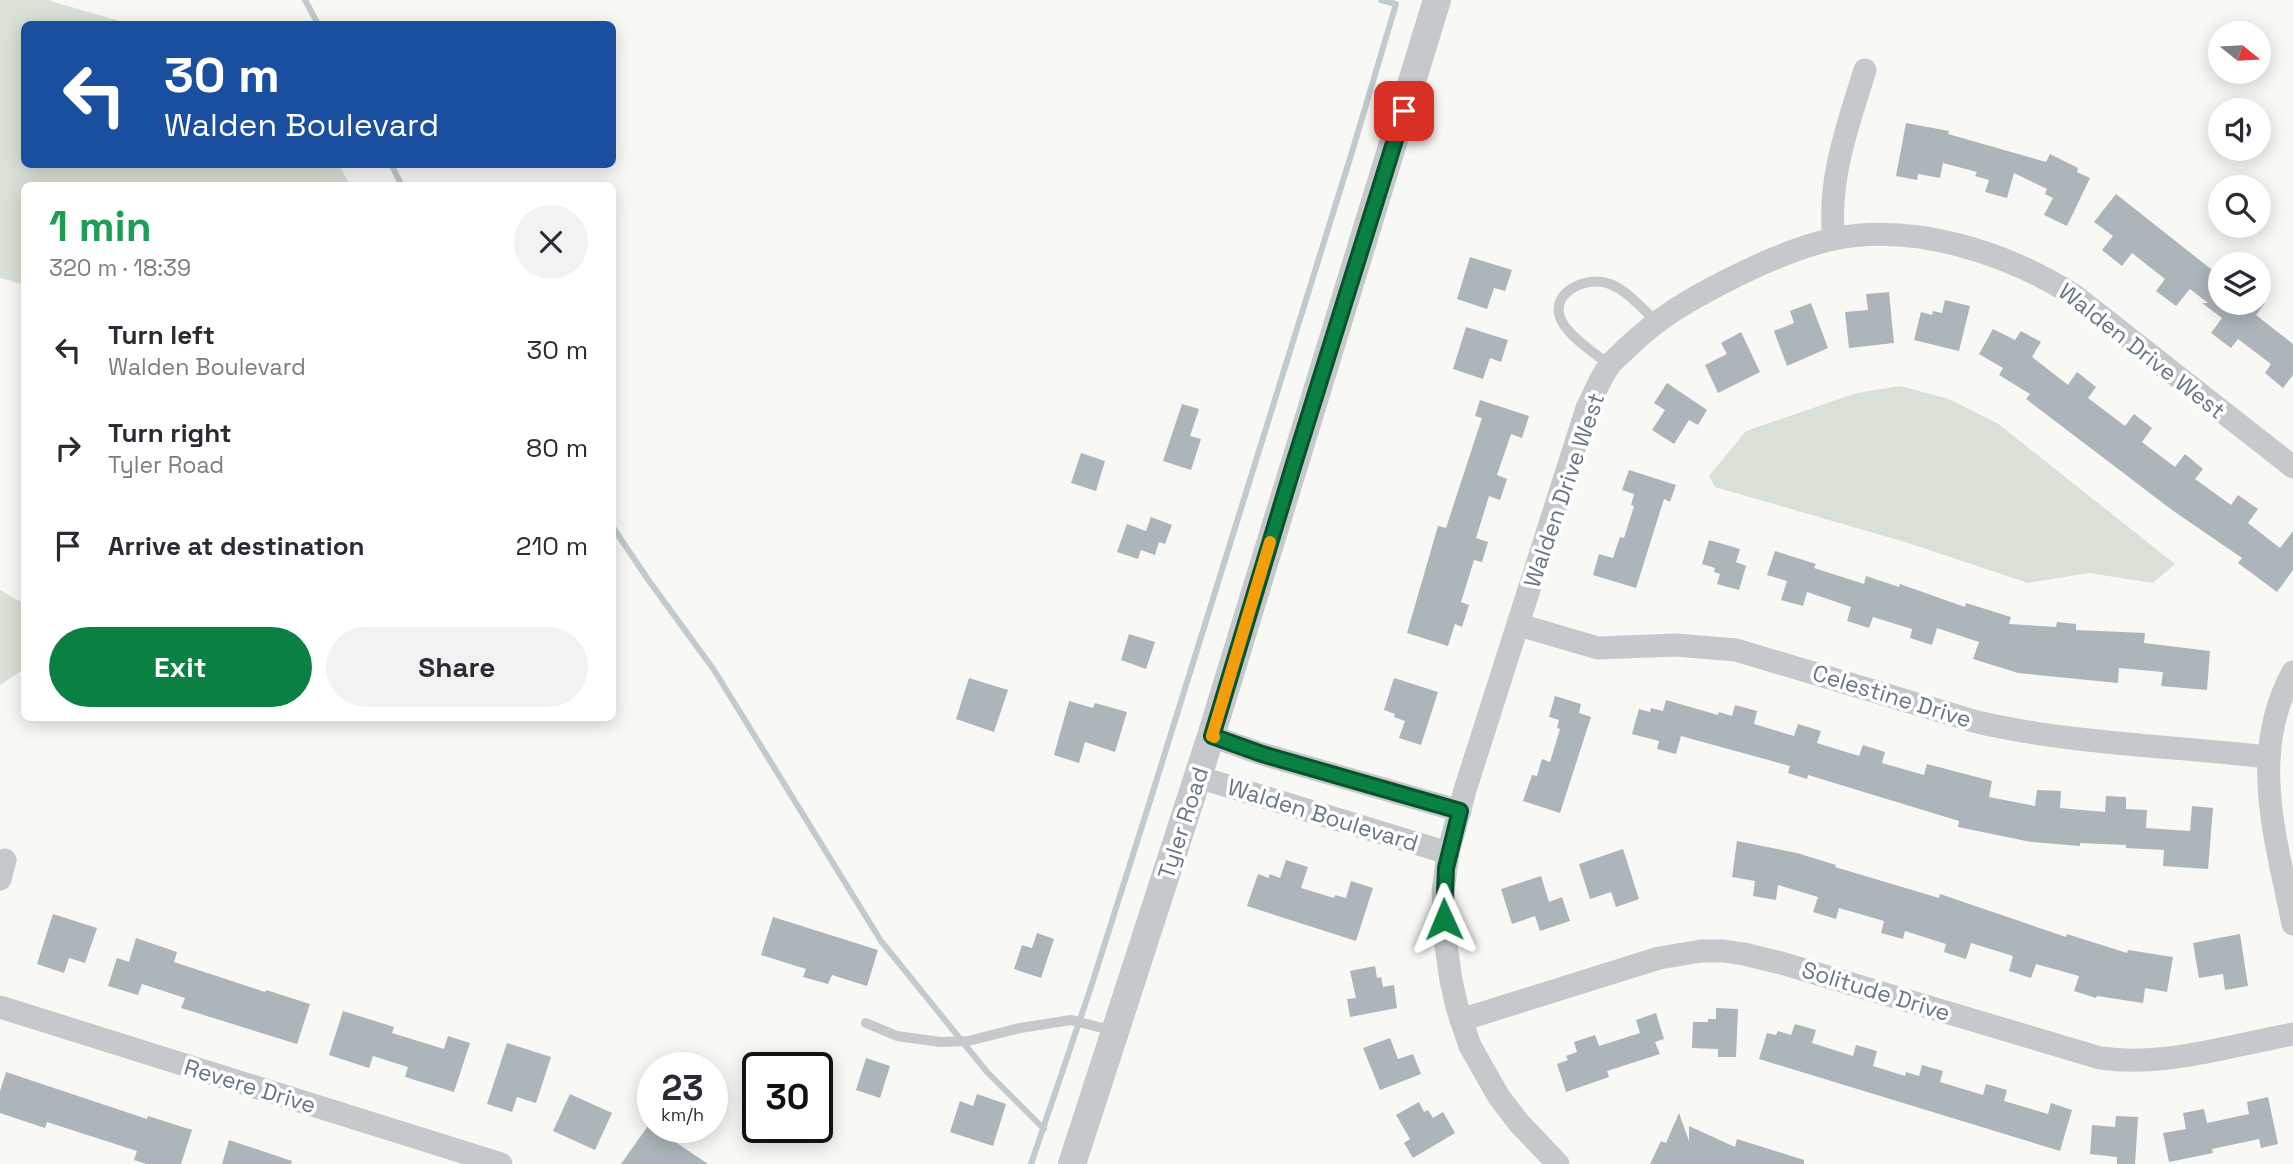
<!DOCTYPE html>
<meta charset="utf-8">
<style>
body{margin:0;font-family:"Space Grotesk",sans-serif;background:#f2f2f3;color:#2b2b33;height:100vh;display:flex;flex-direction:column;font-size:26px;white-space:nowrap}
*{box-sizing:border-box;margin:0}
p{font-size:23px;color:#7c7c81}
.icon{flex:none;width:38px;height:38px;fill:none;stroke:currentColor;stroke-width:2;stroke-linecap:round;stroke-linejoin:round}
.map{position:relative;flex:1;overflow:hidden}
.drawer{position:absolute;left:21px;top:182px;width:595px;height:539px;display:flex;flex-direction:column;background:#fff;border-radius:10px;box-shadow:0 4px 18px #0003}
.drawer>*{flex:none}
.guide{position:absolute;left:21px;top:21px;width:595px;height:147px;border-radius:10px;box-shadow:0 4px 18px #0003;background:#1a4fa0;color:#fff;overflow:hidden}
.needle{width:46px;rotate:108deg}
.fabs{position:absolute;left:2208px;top:21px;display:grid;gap:14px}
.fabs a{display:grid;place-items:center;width:63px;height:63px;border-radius:50%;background:#fff;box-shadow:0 4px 18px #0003;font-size:35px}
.speed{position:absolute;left:637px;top:1052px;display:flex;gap:14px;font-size:35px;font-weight:700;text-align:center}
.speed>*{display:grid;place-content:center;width:91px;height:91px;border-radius:50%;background:#fff;box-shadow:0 4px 18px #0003;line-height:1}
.speed small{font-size:18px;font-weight:400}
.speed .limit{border:4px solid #111;border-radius:10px;background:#fff;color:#111}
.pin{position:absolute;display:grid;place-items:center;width:60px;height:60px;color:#fff;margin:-30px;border-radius:14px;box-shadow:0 4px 10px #0006}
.me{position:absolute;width:77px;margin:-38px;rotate:359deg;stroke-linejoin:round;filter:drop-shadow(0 0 5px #0008)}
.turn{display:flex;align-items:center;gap:24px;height:147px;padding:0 28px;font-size:32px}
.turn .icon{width:91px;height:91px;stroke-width:2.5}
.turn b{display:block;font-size:49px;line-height:60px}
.round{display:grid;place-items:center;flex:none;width:74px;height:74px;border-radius:37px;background:#f2f2f3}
.overview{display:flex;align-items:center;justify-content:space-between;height:119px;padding:0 28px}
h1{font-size:42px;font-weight:700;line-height:52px;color:#1e9e55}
.action{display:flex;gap:14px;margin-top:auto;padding:14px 28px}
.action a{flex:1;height:80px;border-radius:42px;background:#0b8043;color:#fff;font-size:28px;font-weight:700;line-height:80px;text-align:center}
.action a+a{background:#f2f2f3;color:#2b2b33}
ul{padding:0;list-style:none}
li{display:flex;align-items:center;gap:21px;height:98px;padding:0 28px}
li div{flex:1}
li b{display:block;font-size:26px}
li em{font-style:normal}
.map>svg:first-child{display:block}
.green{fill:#d9e0d6}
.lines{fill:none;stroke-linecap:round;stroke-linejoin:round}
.stream{stroke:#c0cacf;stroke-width:6}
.building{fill:#acb5ba}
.service{stroke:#c5c9cc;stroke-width:10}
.minor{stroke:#c5c9cc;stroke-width:23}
.tertiary{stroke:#c5c9cc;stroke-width:28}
.route-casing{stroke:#07532c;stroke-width:18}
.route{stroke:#0b8043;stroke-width:12}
.slow{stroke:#f59e0b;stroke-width:12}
.labels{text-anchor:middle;stroke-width:7;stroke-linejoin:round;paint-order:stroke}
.street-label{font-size:23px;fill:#667887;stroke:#fff}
</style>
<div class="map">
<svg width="2293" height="1164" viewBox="0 0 2293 1164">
<rect width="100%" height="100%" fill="#f8f8f5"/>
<g class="green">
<path d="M0 0H47L130 24H24V164L339 165 350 185 24 186V285L0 278Z"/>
<path d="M1900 386 1949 399 1997 423 2175 564 2153 583 2089 573 2028 583 1905 542 1715 487 1709 476 1746 431 1857 393Z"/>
<path d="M0 590 24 604V669L0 685Z"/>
</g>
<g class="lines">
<g class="stream">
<path d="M305 0 318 24"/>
<path d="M391 164 402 186"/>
<path d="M612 526 647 578 714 670 881 941 987 1072 1044 1129"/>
<path d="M1031 1164 1090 990 1150 801 1352 152 1396 4 1381 0"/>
</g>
</g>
<g class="building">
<path d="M1906 123 1949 131 1948 134 2046 162 2050 154 2078 168 2077 172 2090 178 2067 226 2044 215 2053 198 2045 194 2047 189 2014 173 2007 198 1985 192 1989 180 1975 176 1977 172 1943 163 1940 178 1918 174 1917 180 1896 176Z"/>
<path d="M2116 194 2221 277V303H2265L2256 315 2293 344V375L2283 388 2265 373 2271 364 2238 339 2231 348 2211 333 2222 318 2202 303H2208L2190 289 2176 306 2156 291 2165 279 2132 253 2122 266 2102 250 2113 236 2094 222Z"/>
<path d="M1470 257 1512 270 1505 291 1494 288 1487 309 1457 299Z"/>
<path d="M1889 292 1894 343 1849 348 1845 312 1868 310 1866 294Z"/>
<path d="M1945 300 1970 306 1959 351 1914 340 1921 312 1932 315 1933 311 1942 313Z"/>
<path d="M1811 303 1828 348 1787 366 1774 331 1794 323 1790 311Z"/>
<path d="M1466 327 1508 340 1501 362 1490 358 1483 379 1453 369Z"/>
<path d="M1993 329 2015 340 2021 331 2041 342 2032 357 2068 385 2077 372 2096 387 2088 398 2125 426 2134 414 2152 428 2142 442 2175 467 2185 454 2203 469 2195 479 2231 505 2238 495 2258 509 2248 523 2280 548 2293 531V570L2277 592 2238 563 2242 558 2172 510 2026 399 2030 394 1999 375 2003 368 1979 354Z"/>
<path d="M1741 332 1760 372 1718 393 1705 365 1727 354 1721 343Z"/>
<path d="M1667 383 1707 410 1698 425 1689 420 1674 444 1652 430 1665 410 1654 403Z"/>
<path d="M1480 400 1529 416 1522 438 1511 434 1497 475 1507 479 1500 500 1489 496 1476 538 1488 542 1482 562 1474 560 1461 602 1469 605 1462 627 1455 624 1448 646 1407 633 1438 526 1446 528 1482 418 1475 416Z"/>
<path d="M1182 404 1199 409 1190 436 1201 439 1191 470 1163 461Z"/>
<path d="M1081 453 1105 461 1096 491 1071 483Z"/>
<path d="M1629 470 1676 485 1670 502 1664 499 1636 588 1593 575 1599 554 1613 558 1620 537 1624 538 1634 506 1631 505 1634 494 1622 490Z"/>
<path d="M1151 517 1172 525 1165 544 1159 542 1155 555 1141 550 1138 559 1117 552 1127 524 1146 531Z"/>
<path d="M1709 540 1740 549 1736 562 1746 566 1739 590 1717 584 1720 574 1714 572 1715 568 1702 564Z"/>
<path d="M1775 551 1816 564 1814 568 1864 584 1866 576 1899 587 1900 584 1965 607 1966 603 2011 617 2009 624 2056 627 2057 622 2076 624V630L2145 633 2144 643 2210 651 2207 690 2161 686 2163 672 2119 668 2118 683 2018 673 1973 659 1979 642 1937 628 1932 645 1910 638 1912 629 1873 617 1869 628 1847 621 1851 607 1807 592 1803 606 1781 600 1787 581 1767 575Z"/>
<path d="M1129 634 1155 642 1146 669 1121 660Z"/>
<path d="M969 678 1008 690 994 732 956 719Z"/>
<path d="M1394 678 1438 692 1421 745 1399 738 1405 721 1394 717 1395 714 1384 710Z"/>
<path d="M1555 696 1581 704 1579 713 1591 717 1560 813 1523 801 1532 775 1537 776 1542 759 1550 762 1560 729 1557 728 1559 720 1549 717Z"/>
<path d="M1666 700 1718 715 1719 712 1732 716 1735 705 1757 711 1754 724 1794 736 1798 724 1821 731 1817 743 1859 756 1863 745 1885 752 1882 763 1924 775 1927 764 1992 781 1989 797 2035 806 2037 790 2061 791 2060 808 2105 812 2106 796 2126 797V809L2147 810 2146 828 2190 831 2192 806 2213 808 2208 869 2163 866 2164 850 2126 848V845L2080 843V846L2031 842 1958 827 1959 821 1808 775 1807 779 1788 773 1790 766 1681 736 1676 754 1657 749 1659 741 1632 734 1639 709 1650 712 1651 708 1663 711Z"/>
<path d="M1069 701 1093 708 1095 703 1127 712 1115 752 1085 742 1079 763 1054 755Z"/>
<path d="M1737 841 1797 853 1836 865 1835 867 1939 898 1940 894 2066 937 2067 934 2127 953 2128 950 2173 957 2167 992 2145 988 2143 1003 2097 996 2096 998 2074 991 2079 976 2036 964 2031 978 2009 971 2013 956 1971 943 1966 959 1944 952 1946 944 1905 931 1903 939 1881 933 1884 921 1839 908 1836 919 1813 912 1818 897 1778 885 1776 900 1753 896 1755 881 1732 877Z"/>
<path d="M1623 849 1639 899 1616 907 1611 892 1590 899 1579 864Z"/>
<path d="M1286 860 1308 867 1301 888 1334 898 1335 895 1346 898 1351 881 1373 888 1356 941 1247 906 1258 874 1269 878V874L1280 878Z"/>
<path d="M1541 876 1549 902 1562 897 1570 921 1540 931 1535 916 1512 924 1501 889Z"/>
<path d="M53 914 97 928 85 963 69 958 64 973 37 964Z"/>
<path d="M773 917 878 950 867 986 832 975 828 984 803 977 806 969 761 955Z"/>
<path d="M1037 933 1054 939 1041 978 1014 969 1022 945 1032 948Z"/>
<path d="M2240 934 2248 986 2225 990 2223 974 2199 978 2193 943Z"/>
<path d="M136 938 177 952 174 962 265 992 266 990 310 1004 297 1044 181 1008 185 998 142 984 138 995 108 986 117 958 129 962Z"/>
<path d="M1375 966 1377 978 1381 977 1383 987 1394 985 1397 1008 1350 1017 1347 999 1356 998 1350 971Z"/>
<path d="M1716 1008 1738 1009 1736 1057H1718V1049L1692 1048 1693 1022H1708V1019H1716Z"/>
<path d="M343 1011 394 1027 392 1033 444 1049 448 1036 470 1043 454 1092 405 1077 408 1067 373 1056 369 1068 329 1055Z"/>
<path d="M1656 1013 1664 1039 1655 1042 1660 1054 1607 1071 1609 1077 1566 1092 1557 1064 1568 1060 1566 1056 1577 1052 1574 1042 1595 1035 1599 1046 1640 1033 1636 1020Z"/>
<path d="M1795 1024 1816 1030 1812 1043 1853 1056 1856 1045 1877 1051 1873 1066 1905 1076 1906 1072 1919 1076 1922 1065 1943 1071 1940 1082 1983 1095 1986 1084 2007 1090 2004 1101 2048 1114 2051 1103 2072 1110 2060 1151 1759 1059 1767 1033 1776 1035 1778 1031 1791 1035Z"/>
<path d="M1390 1038 1398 1059 1413 1054 1421 1074 1380 1090 1363 1048Z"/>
<path d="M507 1043 551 1057 536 1103 517 1097 512 1112 487 1104Z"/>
<path d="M866 1058 890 1066 880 1098 856 1090Z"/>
<path d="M6 1072 147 1119 148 1116 192 1130 181 1164H146L134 1160 137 1151 47 1122 45 1128 0 1113V1091Z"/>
<path d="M570 1094 612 1113 595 1150 553 1131Z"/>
<path d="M977 1094 1006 1104 993 1146 950 1132 960 1101 973 1106Z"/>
<path d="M2268 1097 2278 1144 2261 1148 2259 1139 2212 1149 2213 1153 2169 1162 2163 1133 2186 1129 2183 1113 2204 1109 2207 1123 2249 1114 2247 1102Z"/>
<path d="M1419 1102 1424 1112 1428 1110 1433 1118 1443 1112 1455 1133 1413 1158 1404 1143 1410 1139 1396 1115Z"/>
<path d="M1679 1113 1689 1141V1126L1735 1147 1737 1139 1804 1160V1164H1650L1661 1141 1666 1143Z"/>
<path d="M2116 1116 2138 1117 2135 1164H2117V1157L2090 1154 2092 1125 2115 1127Z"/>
<path d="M650 1123 653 1127 708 1164H621Z"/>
<path d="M229 1140 292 1161 291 1164H222Z"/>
</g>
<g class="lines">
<g class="service">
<path d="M1609 365C1595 353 1575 341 1564 325 1544 296 1584 274 1610 284 1628 291 1643 310 1657 322"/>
<path d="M866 1023 897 1036 940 1042 968 1041 1020 1028 1071 1020 1114 1031"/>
</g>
<g class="minor">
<path d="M1834 239C1827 181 1848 125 1865 70"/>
<path d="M1519 625 1598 648 1676 645 1736 650 1977 722C2073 744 2172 746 2268 757"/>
<path d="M2293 672C2248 754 2276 838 2293 924"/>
<path d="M1211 736 1262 754 1460 811"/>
<path d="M1198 777 1448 853"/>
<path d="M0 879 5 860"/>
<path d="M0 1007 501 1164"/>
<path d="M1461 1020 1659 958 1701 951H1724L1744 954 1781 963 2100 1058C2166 1067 2228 1046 2293 1034"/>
<path d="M1558 1164 1519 1123 1499 1097 1470 1046 1457 1007 1451 980 1446 946 1443 892 1448 853 1465 790 1587 408C1594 395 1600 378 1609 366 1614 359 1622 353 1628 347 1658 318 1687 301 1724 282 1759 264 1794 248 1833 239 1913 222 2008 253 2075 296L2293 467"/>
</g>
<path class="tertiary" d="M1072 1164 1211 736 1437 0"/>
</g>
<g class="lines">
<g class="route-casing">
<path id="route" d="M1404 111 1293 467 1212 736 1262 754 1460 811 1446 868 1444 919"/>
</g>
<use href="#route" class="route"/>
<path class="slow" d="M1214 737 1212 736 1270 542"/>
</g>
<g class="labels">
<g class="street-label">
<text transform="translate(2142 351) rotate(38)" y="8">Walden Drive West</text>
<text transform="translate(1564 490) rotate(-71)" y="8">Walden Drive West</text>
<text transform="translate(1892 696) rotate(17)" y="8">Celestine Drive</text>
<text transform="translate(1323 815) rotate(17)" y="8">Walden Boulevard</text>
<text transform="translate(1183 823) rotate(-72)" y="8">Tyler Road</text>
<text transform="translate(1876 991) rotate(17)" y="8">Solitude Drive</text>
<text transform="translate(250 1086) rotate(17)" y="8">Revere Drive</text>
</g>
</g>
</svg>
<div class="fabs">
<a><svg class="needle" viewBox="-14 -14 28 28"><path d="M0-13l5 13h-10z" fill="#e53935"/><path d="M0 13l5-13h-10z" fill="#7c7c81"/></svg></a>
<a><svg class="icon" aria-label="sound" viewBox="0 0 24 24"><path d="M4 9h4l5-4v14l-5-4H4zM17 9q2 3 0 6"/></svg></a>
<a><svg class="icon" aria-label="search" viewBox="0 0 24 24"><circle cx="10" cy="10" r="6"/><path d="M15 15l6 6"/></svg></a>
<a><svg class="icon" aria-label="layers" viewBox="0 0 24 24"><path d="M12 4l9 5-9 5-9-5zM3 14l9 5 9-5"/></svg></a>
</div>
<div class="speed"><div>23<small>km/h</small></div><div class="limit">30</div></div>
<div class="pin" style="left:1404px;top:111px;background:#d93025"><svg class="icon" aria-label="arrive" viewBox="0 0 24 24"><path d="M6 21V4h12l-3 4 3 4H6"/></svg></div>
<svg class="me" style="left:1444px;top:919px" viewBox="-20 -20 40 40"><path d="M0-17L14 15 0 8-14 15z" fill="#0b8043" stroke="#fff" stroke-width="4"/></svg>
<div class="guide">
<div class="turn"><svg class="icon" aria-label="left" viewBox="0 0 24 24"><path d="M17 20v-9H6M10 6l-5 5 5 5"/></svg><div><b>30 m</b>Walden Boulevard</div></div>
</div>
<section class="drawer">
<div class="overview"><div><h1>1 min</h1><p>320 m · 18:39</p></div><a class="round"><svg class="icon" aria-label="close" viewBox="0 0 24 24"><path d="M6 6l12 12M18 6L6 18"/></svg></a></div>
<ul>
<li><svg class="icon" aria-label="left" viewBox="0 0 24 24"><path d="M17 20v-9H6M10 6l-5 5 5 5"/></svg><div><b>Turn left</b><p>Walden Boulevard</p></div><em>30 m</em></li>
<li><svg class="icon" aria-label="right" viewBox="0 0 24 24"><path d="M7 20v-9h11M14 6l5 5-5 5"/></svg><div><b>Turn right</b><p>Tyler Road</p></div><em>80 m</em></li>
<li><svg class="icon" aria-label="arrive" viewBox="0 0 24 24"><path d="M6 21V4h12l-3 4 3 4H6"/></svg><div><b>Arrive at destination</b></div><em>210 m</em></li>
</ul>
<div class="action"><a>Exit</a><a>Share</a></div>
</section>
</div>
